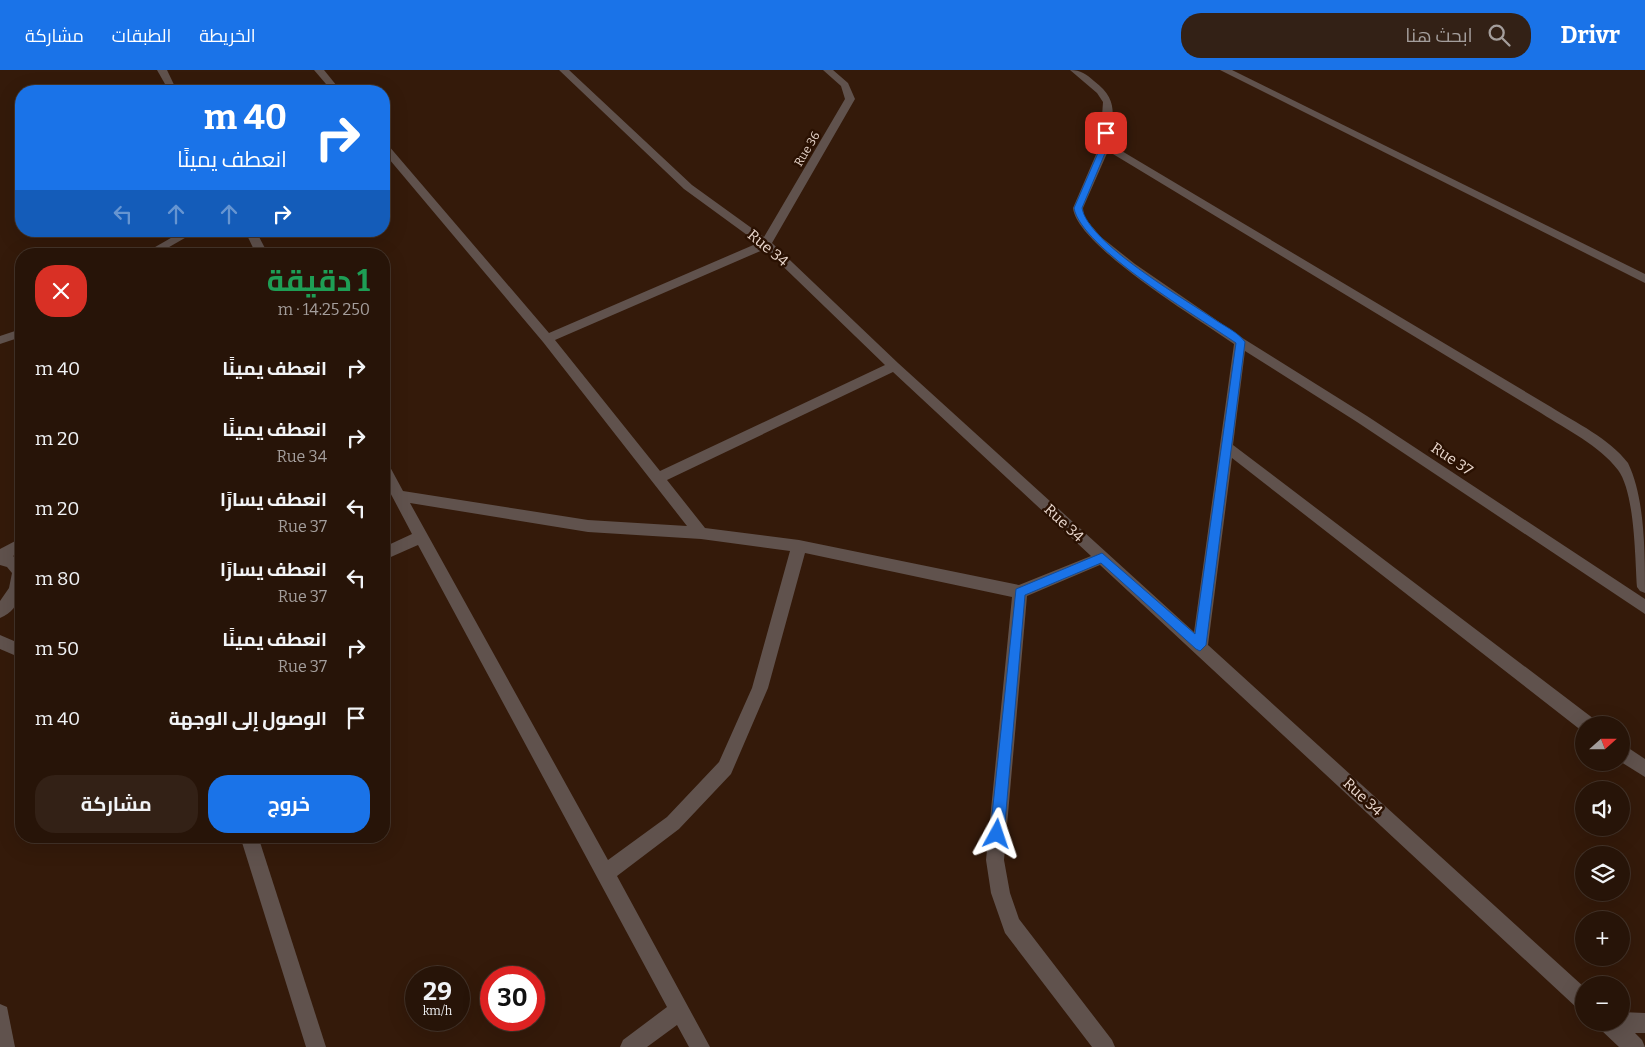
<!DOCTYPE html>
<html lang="ar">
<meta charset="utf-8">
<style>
body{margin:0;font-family:Bitter,Cairo,serif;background:#332116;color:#f1f3f6;direction:rtl;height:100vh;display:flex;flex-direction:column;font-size:19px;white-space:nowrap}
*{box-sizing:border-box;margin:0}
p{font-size:16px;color:#a49e9c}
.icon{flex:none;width:28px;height:28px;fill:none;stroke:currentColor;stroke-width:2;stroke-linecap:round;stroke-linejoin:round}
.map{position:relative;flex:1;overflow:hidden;direction:ltr}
.details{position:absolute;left:15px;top:178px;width:375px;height:595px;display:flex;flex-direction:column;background:#271408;border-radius:20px;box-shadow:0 5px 20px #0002,0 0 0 1px #433329;direction:rtl}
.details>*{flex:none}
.hud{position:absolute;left:15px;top:15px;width:375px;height:152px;border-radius:20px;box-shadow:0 5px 20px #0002,0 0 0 1px #433329;direction:rtl;background:#1a73e8;color:#fff;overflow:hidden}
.needle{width:32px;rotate:69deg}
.controls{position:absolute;left:1575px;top:646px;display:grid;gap:10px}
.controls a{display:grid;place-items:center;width:55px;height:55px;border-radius:50%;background:#271408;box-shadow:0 5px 20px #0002,0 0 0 1px #433329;font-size:25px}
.speed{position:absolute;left:405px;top:896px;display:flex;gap:10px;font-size:25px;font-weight:700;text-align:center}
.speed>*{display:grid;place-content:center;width:65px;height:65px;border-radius:50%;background:#271408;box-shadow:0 5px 20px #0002,0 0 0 1px #433329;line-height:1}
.speed small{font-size:12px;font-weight:400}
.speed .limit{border:8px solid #d22;background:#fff;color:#111}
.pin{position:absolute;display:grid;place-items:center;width:42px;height:42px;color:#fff;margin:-21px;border-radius:10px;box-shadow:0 2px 8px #0006}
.me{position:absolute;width:55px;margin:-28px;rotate:5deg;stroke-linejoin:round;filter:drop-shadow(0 0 4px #0008)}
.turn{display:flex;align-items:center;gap:18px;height:105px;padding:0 20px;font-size:22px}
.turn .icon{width:65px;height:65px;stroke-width:2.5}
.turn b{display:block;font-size:35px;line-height:42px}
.lanes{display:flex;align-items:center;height:48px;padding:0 20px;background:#0003;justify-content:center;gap:25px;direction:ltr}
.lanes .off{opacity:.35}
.round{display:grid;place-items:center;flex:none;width:52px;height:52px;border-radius:20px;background:#332116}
.overview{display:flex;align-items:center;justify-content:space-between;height:85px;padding:0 20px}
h1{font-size:30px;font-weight:700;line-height:38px;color:#1e9e55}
.cta{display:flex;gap:10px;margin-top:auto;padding:10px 20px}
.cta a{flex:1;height:58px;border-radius:20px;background:#1a73e8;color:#fff;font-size:20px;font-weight:700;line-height:58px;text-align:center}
.cta a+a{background:#332116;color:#f1f3f6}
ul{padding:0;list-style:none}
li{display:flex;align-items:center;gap:15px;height:70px;padding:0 20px}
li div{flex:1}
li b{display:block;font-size:19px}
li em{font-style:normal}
header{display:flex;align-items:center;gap:30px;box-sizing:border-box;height:70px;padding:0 25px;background:#1a73e8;color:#fff}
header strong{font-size:24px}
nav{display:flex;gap:28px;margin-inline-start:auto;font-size:18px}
.search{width:350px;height:45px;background:#332116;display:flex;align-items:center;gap:12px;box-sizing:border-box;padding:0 18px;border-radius:20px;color:#a49e9c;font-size:19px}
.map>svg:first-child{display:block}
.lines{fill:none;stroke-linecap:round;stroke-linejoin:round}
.street{fill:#60524d;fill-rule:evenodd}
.route{fill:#1a73e8;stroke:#114b97}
.labels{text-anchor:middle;stroke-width:5;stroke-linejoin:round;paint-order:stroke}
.far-street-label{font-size:12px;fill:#ebd9cf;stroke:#2a1102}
.street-label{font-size:15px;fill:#ebd9cf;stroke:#2a1102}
</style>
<header>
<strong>Drivr</strong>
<div class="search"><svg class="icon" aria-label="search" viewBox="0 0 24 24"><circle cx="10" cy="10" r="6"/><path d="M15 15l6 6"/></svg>ابحث هنا</div>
<nav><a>الخريطة</a><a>الطبقات</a><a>مشاركة</a></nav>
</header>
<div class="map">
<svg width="1645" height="977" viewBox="0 0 1645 977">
<rect width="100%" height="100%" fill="#341a0a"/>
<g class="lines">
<g class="street">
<path d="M157 0H167L177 21H169Z"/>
<path d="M314 0H324L341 21H332Z"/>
<path d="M559 0H569L692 115 764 167 845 29 841 16 823 0H833L848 13 855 29 772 173 898 293 1194 562 1234 274C1200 250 1077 176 1073 138L1100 75 1103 32 1097 23 1070 0C1081 0 1086 4 1094 11 1120 31 1112 44 1110 74L1551 337C1576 353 1609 368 1628 393 1645 428 1645 483 1645 523L1640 521 1637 517C1635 488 1635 423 1618 400 1599 375 1567 360 1541 343L1108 81 1083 138 1084 147 1101 167 1135 194 1244 269 1367 346 1645 529V544L1357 352 1245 281 1233 375 1594 649 1597 655H1584V661H1582L1232 388 1208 575 1584 917V941L1577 938 1100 495 1027 526 1004 790 1010 823 1019 849 1112 970 1115 977H1092L1005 863 991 823 986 790 1012 527 805 483 768 618 731 704 679 759 617 806 710 977H689L677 955 647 977H620L623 970 667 937 418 475 384 490V477L412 464 384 411V394L389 395 403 421 588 450 687 456 543 272 384 83V74L388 75 549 263 758 173 684 119ZM765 179 885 295 660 401 555 270ZM893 302 1091 486 1019 515 799 470 705 458 667 410ZM410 433 588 462 701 469 790 481 752 618 719 692 667 747 608 790Z"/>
<path d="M1220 0H1232L1645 204V213Z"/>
<path d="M183 161H197L157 184H143Z"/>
<path d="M245 161H256L268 184H256Z"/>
<path d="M21 259V267L0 274V266Z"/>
<path d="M21 468V481L13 486 21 492C21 513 24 539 0 548V531L9 518 12 503 7 497 0 495V479Z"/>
<path d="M0 565 21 574V588L0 579Z"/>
<path d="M1621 673 1645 689V707L1621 692Z"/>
<path d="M240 766H258L326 977H306Z"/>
<path d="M0 934 7 937 15 977H0Z"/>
<path d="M1621 942 1645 943V963H1635L1642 970 1645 977H1619L1600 959 1597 952H1621Z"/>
</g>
</g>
<path class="route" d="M1103 62 1110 63 1108 76 1082 138C1088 173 1183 228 1214 249 1224 256 1238 262 1245 272L1206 575 1200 581 1196 579 1101 493 1025 525 1004 764 1002 769 997 771 992 769 990 764 1016 519 1102 483 1195 564 1236 273C1200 248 1081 178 1074 138L1101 76Z"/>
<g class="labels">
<g class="far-street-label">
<text transform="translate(807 79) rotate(-59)" y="4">Rue 36</text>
</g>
<g class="street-label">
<text transform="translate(768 178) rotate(40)" y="5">Rue 34</text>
<text transform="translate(1452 389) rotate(34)" y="5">Rue 37</text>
<text transform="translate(1064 453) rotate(43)" y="5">Rue 34</text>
<text transform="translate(1363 727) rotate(43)" y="5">Rue 34</text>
</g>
</g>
</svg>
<div class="controls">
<a><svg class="needle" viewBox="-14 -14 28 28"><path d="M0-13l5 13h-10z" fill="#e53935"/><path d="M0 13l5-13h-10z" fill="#a49e9c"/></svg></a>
<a><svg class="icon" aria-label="sound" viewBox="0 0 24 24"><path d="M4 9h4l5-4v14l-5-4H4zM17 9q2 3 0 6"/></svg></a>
<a><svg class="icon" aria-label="layers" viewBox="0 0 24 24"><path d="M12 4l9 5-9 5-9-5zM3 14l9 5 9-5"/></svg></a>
<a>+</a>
<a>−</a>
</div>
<div class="speed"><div>29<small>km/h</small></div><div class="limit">30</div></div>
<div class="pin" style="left:1106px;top:63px;background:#d93025"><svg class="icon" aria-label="arrive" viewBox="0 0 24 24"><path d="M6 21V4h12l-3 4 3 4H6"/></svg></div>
<svg class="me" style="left:997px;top:764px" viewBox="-20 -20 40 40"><path d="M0-17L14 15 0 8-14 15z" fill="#1a73e8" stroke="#fff" stroke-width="4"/></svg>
<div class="hud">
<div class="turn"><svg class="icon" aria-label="right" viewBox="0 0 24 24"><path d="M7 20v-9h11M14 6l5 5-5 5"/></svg><div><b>40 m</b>انعطف يمينًا</div></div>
<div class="lanes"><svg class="icon off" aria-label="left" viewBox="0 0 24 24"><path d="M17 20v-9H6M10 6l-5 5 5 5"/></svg><svg class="icon off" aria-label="ahead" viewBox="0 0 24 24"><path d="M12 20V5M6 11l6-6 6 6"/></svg><svg class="icon off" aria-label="ahead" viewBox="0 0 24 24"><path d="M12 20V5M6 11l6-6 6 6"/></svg><svg class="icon" aria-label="right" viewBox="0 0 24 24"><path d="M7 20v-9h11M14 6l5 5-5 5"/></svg></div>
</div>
<section class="details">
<div class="overview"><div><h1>1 دقيقة</h1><p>250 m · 14:25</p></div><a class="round" style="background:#d93025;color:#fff"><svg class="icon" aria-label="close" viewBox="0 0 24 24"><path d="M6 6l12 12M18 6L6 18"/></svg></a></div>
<ul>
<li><svg class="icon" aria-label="right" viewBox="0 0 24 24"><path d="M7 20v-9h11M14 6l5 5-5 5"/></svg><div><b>انعطف يمينًا</b></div><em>40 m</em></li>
<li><svg class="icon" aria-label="right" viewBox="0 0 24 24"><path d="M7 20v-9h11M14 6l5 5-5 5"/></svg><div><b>انعطف يمينًا</b><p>Rue 34</p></div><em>20 m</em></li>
<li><svg class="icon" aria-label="left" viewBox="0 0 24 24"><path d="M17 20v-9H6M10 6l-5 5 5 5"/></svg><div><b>انعطف يسارًا</b><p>Rue 37</p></div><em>20 m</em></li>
<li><svg class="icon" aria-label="left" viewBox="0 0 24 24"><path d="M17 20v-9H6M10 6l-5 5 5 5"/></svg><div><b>انعطف يسارًا</b><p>Rue 37</p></div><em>80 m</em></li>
<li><svg class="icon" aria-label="right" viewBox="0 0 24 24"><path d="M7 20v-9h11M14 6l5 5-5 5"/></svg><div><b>انعطف يمينًا</b><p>Rue 37</p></div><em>50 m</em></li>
<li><svg class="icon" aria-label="arrive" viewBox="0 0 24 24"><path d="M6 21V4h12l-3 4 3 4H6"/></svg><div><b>الوصول إلى الوجهة</b></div><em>40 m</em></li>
</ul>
<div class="cta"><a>خروج</a><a>مشاركة</a></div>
</section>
</div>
